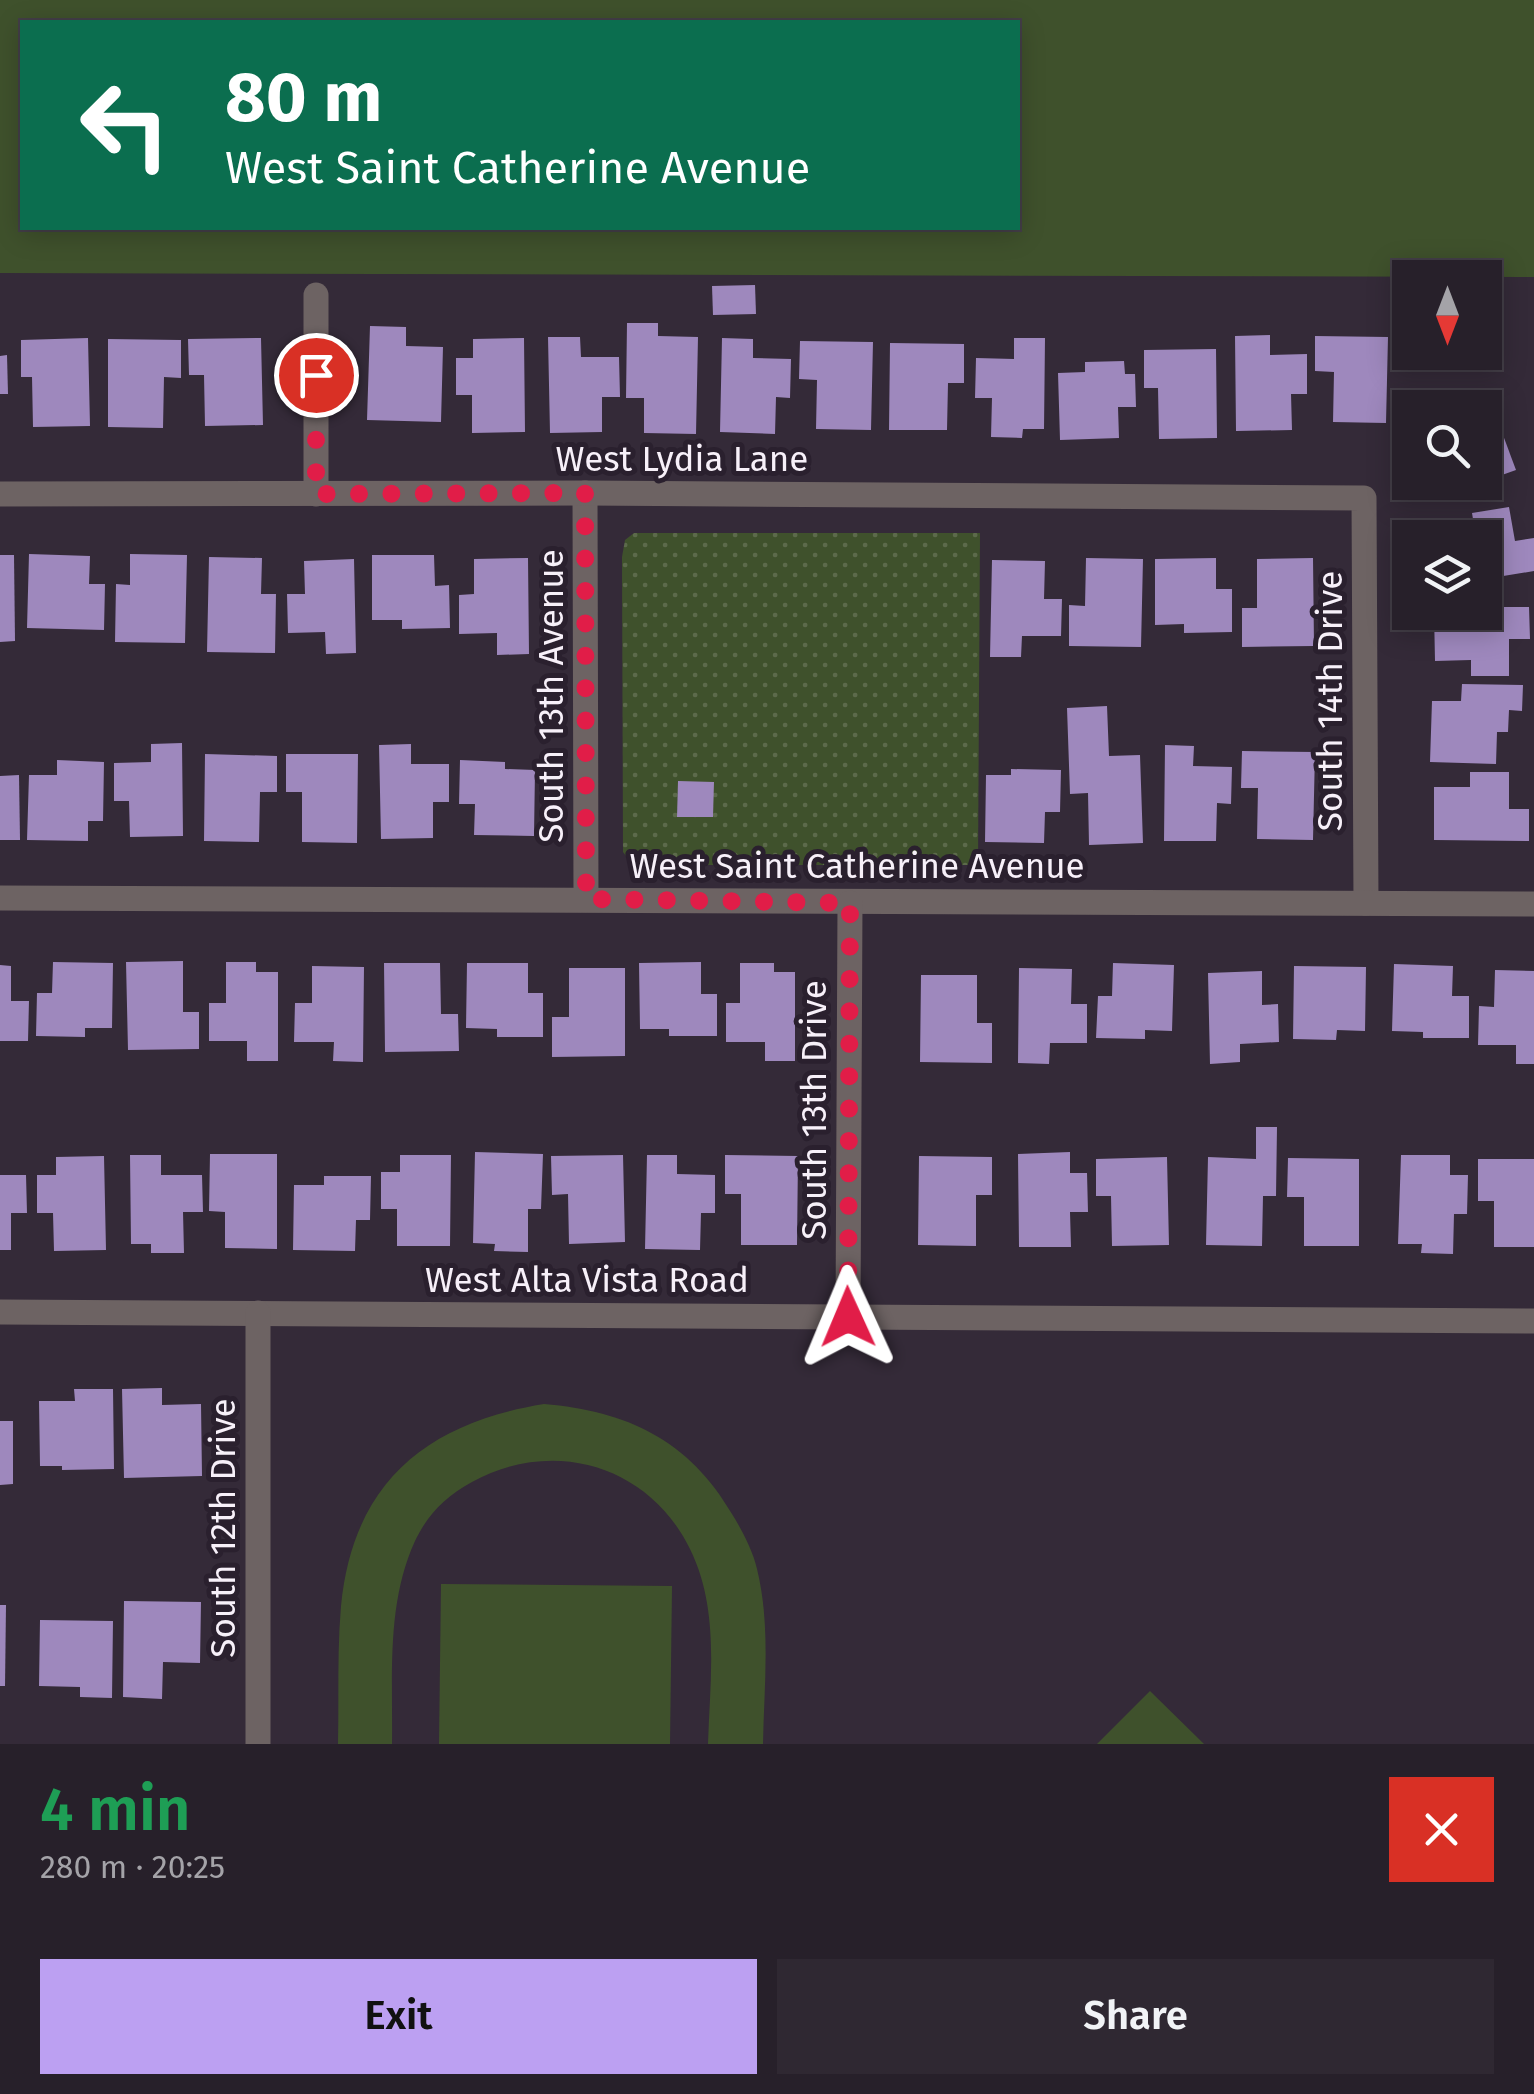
<!DOCTYPE html>
<meta charset="utf-8">
<style>
body{margin:0;font-family:"Fira Sans",sans-serif;background:#2f2832;color:#f1f3f6;height:100vh;display:flex;flex-direction:column;font-size:38px;white-space:nowrap}
*{box-sizing:border-box;margin:0}
p{font-size:32px;color:#a4a3a8}
.icon{flex:none;width:55px;height:55px;fill:none;stroke:currentColor;stroke-width:2;stroke-linecap:round;stroke-linejoin:round}
.map{position:relative;height:1744px;overflow:hidden}
.sheet{display:flex;flex-direction:column;background:#27202a;flex:1}
.sheet>*{flex:none}
.banner{position:absolute;left:20px;top:20px;width:1000px;height:210px;border-radius:0px;box-shadow:0 5px 25px #0003,0 0 0 2px #433e47;background:#0b6e4f;color:#fff;overflow:hidden}
.needle{width:65px;rotate:180deg}
.buttons{position:absolute;left:1392px;top:260px;display:grid;gap:20px}
.buttons a{display:grid;place-items:center;width:110px;height:110px;border-radius:0px;background:#27202a;box-shadow:0 5px 25px #0003,0 0 0 2px #433e47;font-size:50px}
.pin{position:absolute;display:grid;place-items:center;width:85px;height:85px;color:#fff;margin:-42px;border:5px solid #fff;border-radius:50%;box-shadow:0 2px 10px #0007}
.me{position:absolute;width:110px;margin:-55px;rotate:359deg;stroke-linejoin:round;filter:drop-shadow(0 0 8px #0008)}
.turn{display:flex;align-items:center;gap:35px;height:210px;padding:0 40px;font-size:45px}
.turn .icon{width:130px;height:130px;stroke-width:2.5}
.turn b{display:block;font-size:70px;line-height:85px}
.round{display:grid;place-items:center;flex:none;width:105px;height:105px;border-radius:0px;background:#2f2832}
.headline{display:flex;align-items:center;justify-content:space-between;height:170px;padding:0 40px}
h1{font-size:60px;font-weight:600;line-height:75px;color:#1e9e55}
.action{display:flex;gap:20px;margin-top:auto;padding:20px 40px}
.action a{flex:1;height:115px;border-radius:0px;background:#bca0f2;color:#111;font-size:40px;font-weight:600;line-height:115px;text-align:center}
.action a+a{background:#2f2832;color:#f1f3f6}
.map>svg:first-child{display:block}
.green{fill:#3f512c;fill-rule:evenodd}
.park{fill:url(#park-dots)}
.building{fill:#9e88bd}
.lines{fill:none;stroke-linecap:round;stroke-linejoin:round}
.minor{stroke:#6d6363;stroke-width:25}
.route{stroke:#e11d48;stroke-width:18;stroke-dasharray:0 32.4}
.labels{text-anchor:middle;stroke-width:10;stroke-linejoin:round;paint-order:stroke}
.street-label{font-size:35px;fill:#f7f0f9;stroke:#2a202e}
</style>
<div class="map">
<svg width="1534" height="1744" viewBox="0 0 1534 1744">
<defs>
<pattern id="park-dots" width="8" height="8" patternUnits="userSpaceOnUse" patternTransform="scale(2.5)"><rect width="8" height="8" fill="#3f512c"/><path d="M2 2h.1M6 6h.1" fill="none" stroke="#5c6a4b" stroke-width="1.8" stroke-linecap="round"/></pattern>
</defs>
<rect width="100%" height="100%" fill="#342a38"/>
<g class="green">
<path d="M0 0H1534V277L0 273ZM1018 22V228H22V22Z"/>
<path d="M544 1404C627 1411 689 1440 732 1514 742 1530 753 1551 757 1569 771 1626 764 1687 763 1744H708C710 1679 720 1610 690 1549 649 1465 553 1437 472 1482 445 1497 428 1514 415 1541 386 1604 393 1677 392 1744H338C339 1698 337 1652 341 1606 353 1482 427 1423 544 1404Z"/>
<path d="M441 1584 672 1586 670 1744H439Z"/>
<path d="M1150 1691 1204 1744H1097Z"/>
</g>
<path class="park" d="M634 533H980L978 865H642L630 861 623 852 622 557 625 540Z"/>
<g class="building">
<path d="M755 285 756 314 713 315 712 286Z"/>
<path d="M627 323H658V336L698 337 696 434 644 433V398H626Z"/>
<path d="M370 326 406 327V346L443 347 441 422 367 420Z"/>
<path d="M1270 335V355L1307 354V394H1291L1292 430 1236 431 1235 336Z"/>
<path d="M1315 336 1388 337 1386 423 1333 422 1334 372 1315 371Z"/>
<path d="M548 337H580L581 357H619L620 397H602V432L550 433Z"/>
<path d="M88 338 90 426 33 427 32 377H21V340Z"/>
<path d="M261 338 263 425 205 426 204 375H189L188 339Z"/>
<path d="M524 338 525 432 472 433V395H456V358H473V339Z"/>
<path d="M722 338 753 339V358L791 359 790 398 776 397 775 434 720 432Z"/>
<path d="M1014 338H1045L1044 429H1023L1022 438 991 437 992 398H975L976 358 1014 359Z"/>
<path d="M108 339 181 340V378L164 377 163 428 108 427Z"/>
<path d="M800 341 873 342 871 430 816 429 817 380 799 379Z"/>
<path d="M890 343 964 344V383H948L947 430H889Z"/>
<path d="M1216 349 1217 438 1159 439 1158 388H1144V350Z"/>
<path d="M7 355 8 394H0V356Z"/>
<path d="M1124 361 1125 374H1135L1136 407H1118L1119 438 1060 440 1058 373 1085 372V362Z"/>
<path d="M1491 403 1516 470 1485 481V405Z"/>
<path d="M1509 507 1515 541 1534 538V571L1485 579V538L1446 535 1475 531 1472 513Z"/>
<path d="M29 554 90 556 89 584H105L104 630 27 628Z"/>
<path d="M130 554 187 555 185 643 115 642 116 584 130 585Z"/>
<path d="M0 555H14L15 641 0 642Z"/>
<path d="M372 555H434L435 586 449 585 450 628 402 629V620H372Z"/>
<path d="M209 557 262 558 261 594H276L275 653 207 652Z"/>
<path d="M528 558 529 654 497 655V633L459 634V595L474 594V559Z"/>
<path d="M1086 558 1143 559 1141 647 1069 646V605L1085 606Z"/>
<path d="M1216 558V589H1232V632L1184 633V624L1155 625V559Z"/>
<path d="M1313 558 1314 646 1242 647V608H1257V559Z"/>
<path d="M354 559 356 653 326 654 325 632 288 633 287 594H305L304 561Z"/>
<path d="M992 560 1045 561 1044 599H1062L1061 636H1022L1021 657H990Z"/>
<path d="M1485 607H1529L1530 639H1509V676H1471V660L1435 661 1434 612H1485Z"/>
<path d="M1462 684 1523 685 1522 711 1509 710 1508 732H1497L1496 764 1430 762 1432 701H1461Z"/>
<path d="M1107 706 1109 756 1140 755 1143 843 1089 845 1088 793 1070 794 1067 708Z"/>
<path d="M182 743 183 836 130 837 129 801H114V763L151 762V744Z"/>
<path d="M411 744V764H449V802H433V838L381 839 379 745Z"/>
<path d="M1165 745 1194 746 1193 766 1232 767 1231 804 1217 803 1216 841H1164Z"/>
<path d="M1242 751 1315 752 1313 840 1257 839 1258 788H1241Z"/>
<path d="M205 754 277 756V792H260L259 842 204 841Z"/>
<path d="M286 754H358L357 843 302 842V792H286Z"/>
<path d="M57 760 104 762 103 821H88V841L27 840 29 775H57Z"/>
<path d="M460 760 505 762V769L535 770 534 836 474 835 475 804H459Z"/>
<path d="M1011 769 1061 770 1060 812H1045L1044 843 985 842 986 775H1011Z"/>
<path d="M1470 772H1509V809H1529V841L1434 840V787H1470Z"/>
<path d="M19 775 20 840H0V776Z"/>
<path d="M678 781 714 782 713 817H677Z"/>
<path d="M183 961V1012H199V1049L128 1050 126 962Z"/>
<path d="M53 962 113 963 112 1028H85V1037L36 1036 37 993H52Z"/>
<path d="M226 962H256V972H278V1061H247V1041H209V1003H226Z"/>
<path d="M701 962V994H717V1036H669V1029H640L639 963Z"/>
<path d="M384 963H440L441 1014H458L459 1051 385 1052Z"/>
<path d="M467 963H528V993H543V1037H497V1029L466 1028Z"/>
<path d="M740 963H774V972H795V1061H765V1042H726V1003H740Z"/>
<path d="M1113 963 1174 965 1172 1031 1145 1030V1039L1096 1038 1098 996H1112Z"/>
<path d="M1394 964 1453 966 1452 996H1469V1038H1423V1032L1392 1031Z"/>
<path d="M0 965 11 966V1001H29L28 1041H0Z"/>
<path d="M312 966 364 967 363 1062 333 1061 334 1042H294L295 1003H312Z"/>
<path d="M1294 966 1366 967 1365 1031 1337 1030 1336 1040 1293 1039Z"/>
<path d="M569 968H625V1056L552 1057V1017H569Z"/>
<path d="M1019 968 1072 969 1071 1004H1087V1043H1050L1049 1064 1018 1063Z"/>
<path d="M1495 970 1534 971V1064H1516V1045H1478L1479 1006 1494 1007Z"/>
<path d="M1262 971V1005L1278 1004 1279 1042 1240 1044V1062L1210 1064 1208 973Z"/>
<path d="M921 975H977V1023H992V1063L920 1062Z"/>
<path d="M1256 1127H1277L1276 1196H1263L1262 1246 1206 1245 1208 1157 1256 1159Z"/>
<path d="M475 1152 543 1154 541 1209H528V1252L494 1251 495 1244 473 1243Z"/>
<path d="M1070 1152V1173H1087L1088 1212H1070L1071 1247H1019L1018 1154Z"/>
<path d="M210 1154H277V1249L225 1248V1212L209 1211Z"/>
<path d="M130 1155H161V1175H202L203 1212H183L184 1253H151V1244H131Z"/>
<path d="M400 1155H451L450 1246H397V1209H381V1172H400Z"/>
<path d="M623 1155 625 1242 569 1244 568 1194 552 1195 551 1156Z"/>
<path d="M647 1155H677V1174L715 1175V1213H701L700 1250 645 1249Z"/>
<path d="M725 1155 798 1156 797 1245H741V1194H725Z"/>
<path d="M1401 1155H1450V1175H1468L1467 1214H1454L1453 1254 1421 1253 1422 1244H1398Z"/>
<path d="M104 1156 106 1250 54 1251 53 1213H37V1175H56V1157Z"/>
<path d="M919 1156 992 1157V1195H976V1246L918 1245Z"/>
<path d="M1167 1157 1169 1245 1112 1246 1111 1196H1096V1159Z"/>
<path d="M1288 1158 1359 1159V1246H1304V1197H1287Z"/>
<path d="M1478 1159H1534V1247H1494V1201H1478Z"/>
<path d="M0 1175H26L27 1213H11V1250H0Z"/>
<path d="M324 1176H371L370 1220H356L355 1251 293 1250 294 1185H324Z"/>
<path d="M162 1388V1405L201 1404 202 1476 124 1478 122 1389Z"/>
<path d="M74 1389H113L114 1469 62 1470V1466H40L39 1401H75Z"/>
<path d="M0 1421H13V1484L0 1485Z"/>
<path d="M124 1601 201 1602 200 1663 163 1662 162 1699 123 1697Z"/>
<path d="M0 1605H6L5 1686H0Z"/>
<path d="M40 1620 113 1621 112 1698 80 1697V1687L39 1686Z"/>
</g>
<g class="lines">
<g class="minor">
<path d="M316 295V494"/>
<path d="M585 493 586 899"/>
<path d="M0 494 585 493 1364 498 1366 903"/>
<path d="M0 898 1534 904"/>
<path d="M0 1312 1534 1321"/>
<path d="M258 1313V1744"/>
<path d="M848 1317 850 903"/>
</g>
</g>
<g class="lines">
<path class="route" d="M316 375V494L585 493 586 899 850 903 848 1317"/>
</g>
<g class="labels">
<g class="street-label">
<text x="682" y="471">West Lydia Lane</text>
<text transform="translate(551 696) rotate(-90)" y="12">South 13th Avenue</text>
<text transform="translate(1330 701) rotate(-90)" y="12">South 14th Drive</text>
<text x="857" y="878">West Saint Catherine Avenue</text>
<text transform="translate(814 1110) rotate(-90)" y="12">South 13th Drive</text>
<text x="587" y="1292">West Alta Vista Road</text>
<text transform="translate(223 1528) rotate(-90)" y="12">South 12th Drive</text>
</g>
</g>
</svg>
<div class="buttons">
<a><svg class="needle" viewBox="-14 -14 28 28"><path d="M0-13l5 13h-10z" fill="#e53935"/><path d="M0 13l5-13h-10z" fill="#a4a3a8"/></svg></a>
<a><svg class="icon" aria-label="search" viewBox="0 0 24 24"><circle cx="10" cy="10" r="6"/><path d="M15 15l6 6"/></svg></a>
<a><svg class="icon" aria-label="layers" viewBox="0 0 24 24"><path d="M12 4l9 5-9 5-9-5zM3 14l9 5 9-5"/></svg></a>
</div>
<div class="pin" style="left:316px;top:375px;background:#d93025"><svg class="icon" aria-label="arrive" viewBox="0 0 24 24"><path d="M6 21V4h12l-3 4 3 4H6"/></svg></div>
<svg class="me" style="left:848px;top:1317px" viewBox="-20 -20 40 40"><path d="M0-17L14 15 0 8-14 15z" fill="#e11d48" stroke="#fff" stroke-width="4"/></svg>
<div class="banner">
<div class="turn"><svg class="icon" aria-label="left" viewBox="0 0 24 24"><path d="M17 20v-9H6M10 6l-5 5 5 5"/></svg><div><b>80 m</b>West Saint Catherine Avenue</div></div>
</div>
</div>
<section class="sheet">
<div class="headline"><div><h1>4 min</h1><p>280 m · 20:25</p></div><a class="round" style="background:#d93025;color:#fff"><svg class="icon" aria-label="close" viewBox="0 0 24 24"><path d="M6 6l12 12M18 6L6 18"/></svg></a></div>
<div class="action"><a>Exit</a><a>Share</a></div>
</section>
